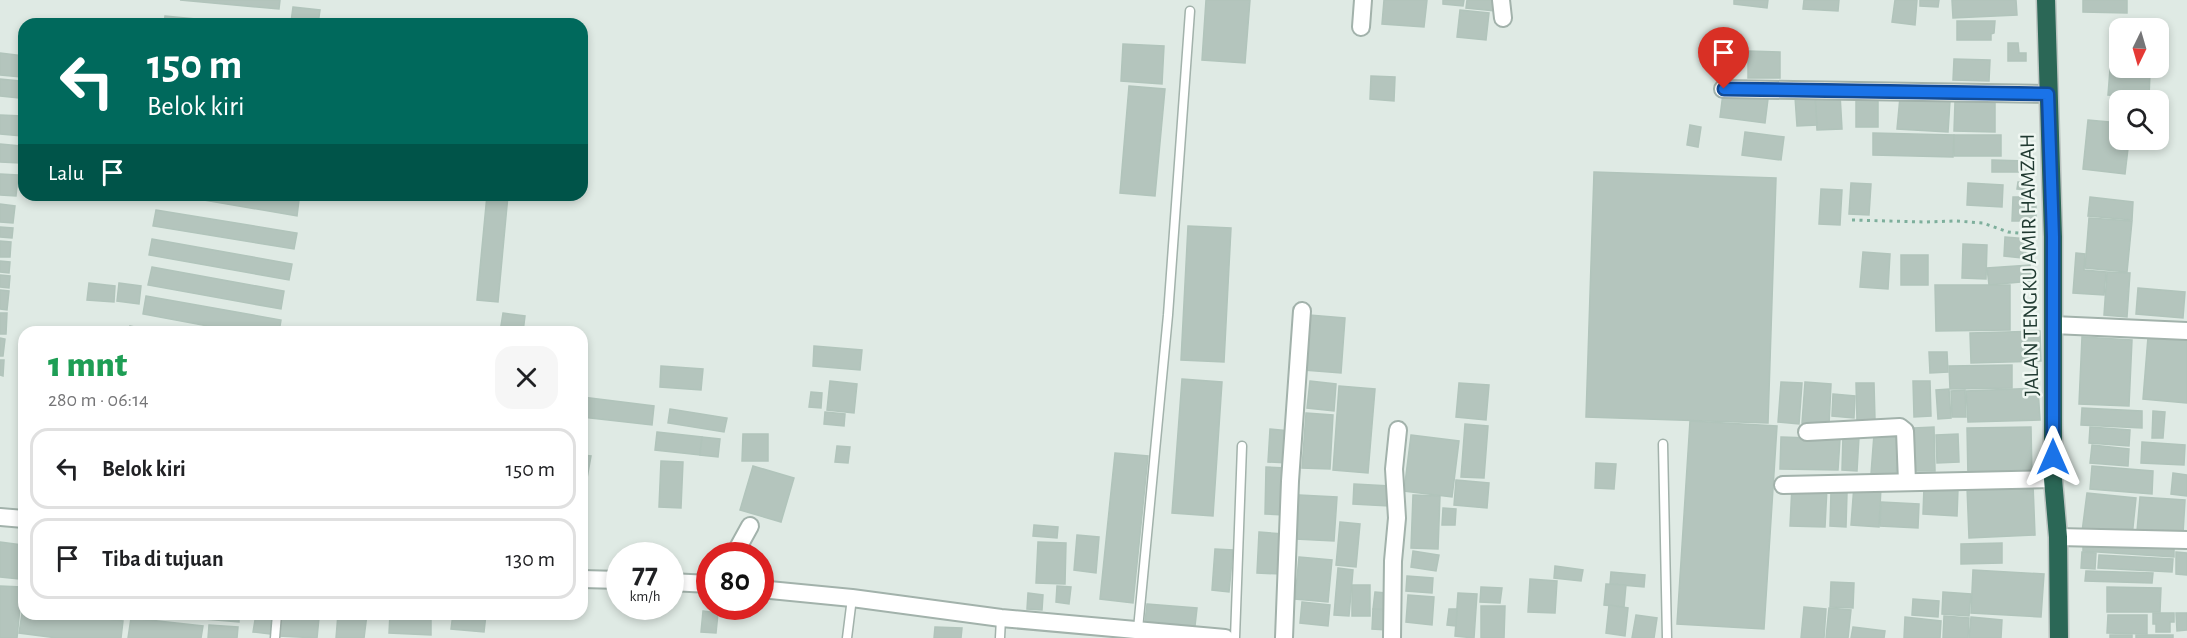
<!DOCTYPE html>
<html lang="id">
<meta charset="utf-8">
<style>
body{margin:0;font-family:"Alegreya Sans",sans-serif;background:#f6f6f6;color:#202124;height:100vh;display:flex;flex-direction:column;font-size:22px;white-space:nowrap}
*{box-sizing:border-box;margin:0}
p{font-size:20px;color:#757577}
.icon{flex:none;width:33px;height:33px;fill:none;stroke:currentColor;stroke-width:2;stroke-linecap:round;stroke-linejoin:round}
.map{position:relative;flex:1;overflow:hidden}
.drawer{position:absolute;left:18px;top:326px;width:570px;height:294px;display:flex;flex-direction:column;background:#fff;border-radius:18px;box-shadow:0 3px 9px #0003}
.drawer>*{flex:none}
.top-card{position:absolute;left:18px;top:18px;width:570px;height:183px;border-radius:18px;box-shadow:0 3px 9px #0003;background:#00695c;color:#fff;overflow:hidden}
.needle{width:39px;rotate:185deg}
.fabs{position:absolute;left:2109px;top:18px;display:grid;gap:12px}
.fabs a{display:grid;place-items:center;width:60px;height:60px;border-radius:12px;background:#fff;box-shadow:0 3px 9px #0003;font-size:30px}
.speed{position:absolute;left:606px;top:542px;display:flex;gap:12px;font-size:30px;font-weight:700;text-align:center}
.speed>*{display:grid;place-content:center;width:78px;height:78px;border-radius:50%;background:#fff;box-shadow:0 3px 9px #0003;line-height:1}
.speed small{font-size:15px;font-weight:400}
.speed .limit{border:9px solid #d22;background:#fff;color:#111}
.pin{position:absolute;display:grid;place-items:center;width:51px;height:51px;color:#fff;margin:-62px -26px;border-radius:50% 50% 50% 0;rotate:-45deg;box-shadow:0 0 6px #0007}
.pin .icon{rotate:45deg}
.me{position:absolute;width:66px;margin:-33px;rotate:0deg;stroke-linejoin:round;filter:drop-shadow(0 0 4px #0008)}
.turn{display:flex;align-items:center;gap:21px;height:126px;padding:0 30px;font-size:27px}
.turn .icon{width:78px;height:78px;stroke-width:2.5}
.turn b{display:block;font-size:42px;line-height:51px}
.then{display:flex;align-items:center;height:57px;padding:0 30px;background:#0003;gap:12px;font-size:22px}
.round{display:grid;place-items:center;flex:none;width:63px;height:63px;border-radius:18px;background:#f6f6f6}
.head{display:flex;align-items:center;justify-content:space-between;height:102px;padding:0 30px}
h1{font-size:36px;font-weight:800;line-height:45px;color:#1e9e55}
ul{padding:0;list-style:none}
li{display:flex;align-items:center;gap:18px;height:81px;margin:0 12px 9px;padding:0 18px;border:3px solid #e0e0e0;border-radius:18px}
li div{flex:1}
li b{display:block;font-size:22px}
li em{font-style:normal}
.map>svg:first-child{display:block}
.building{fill:#b4c5bd;stroke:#b1c4bb;stroke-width:1.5}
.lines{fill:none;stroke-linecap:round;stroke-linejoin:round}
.lane-casing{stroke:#a2b2ab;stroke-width:11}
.street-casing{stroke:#a2b2ab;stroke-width:20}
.highway-casing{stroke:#bcc4c1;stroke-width:21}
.path{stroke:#7eaf9c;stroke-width:3;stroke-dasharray:3 4.5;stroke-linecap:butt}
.lane{stroke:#fff;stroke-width:8}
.street{stroke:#fff;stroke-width:16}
.highway{stroke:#2b6756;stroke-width:18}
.route-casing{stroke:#114b97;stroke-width:15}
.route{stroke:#1a73e8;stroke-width:10}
.labels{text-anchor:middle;stroke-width:5;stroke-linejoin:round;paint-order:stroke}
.street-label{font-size:21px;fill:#203a31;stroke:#eff7f2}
</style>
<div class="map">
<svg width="2187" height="638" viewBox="0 0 2187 638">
<rect width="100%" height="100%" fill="#dfeae4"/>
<g class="building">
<path d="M180 0H280L279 9Z"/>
<path d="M1206 0H1250L1245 63 1202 60Z"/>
<path d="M1384 0H1427L1424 27 1382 24Z"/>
<path d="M1443 0H1464L1463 6 1443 4Z"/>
<path d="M1467 0H1496L1495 11 1466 8Z"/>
<path d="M1734 0H1768L1767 8 1734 4Z"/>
<path d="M1804 0H1839L1838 11 1803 9Z"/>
<path d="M1895 0H1917L1915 25 1892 22Z"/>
<path d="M1920 0H1939L1938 7 1920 6Z"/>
<path d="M1952 0H2016L2017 15 1953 18Z"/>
<path d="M2083 0H2127V13L2083 12Z"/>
<path d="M293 7 320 10 318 24 291 22Z"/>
<path d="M1460 10 1489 13 1486 40 1457 37Z"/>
<path d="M165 16 248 24H164Z"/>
<path d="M1957 21H1995L1994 33 1991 34V40H1957Z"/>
<path d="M2008 43H2018L2019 53H2026V61H2008Z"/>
<path d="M1123 44 1164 46 1162 84 1121 81Z"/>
<path d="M1748 51 1780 52V78H1748Z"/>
<path d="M0 53 24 56 21 77 0 75Z"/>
<path d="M1954 59 1990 60 1989 81 1953 80Z"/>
<path d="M2110 69 2150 72 2149 98 2108 95Z"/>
<path d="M1371 76 1395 77 1394 101 1370 99Z"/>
<path d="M0 79 20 81 19 98 0 96Z"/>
<path d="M1129 86 1165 89 1155 196 1120 193Z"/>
<path d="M1723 93 1768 99 1765 123 1720 117Z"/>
<path d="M1840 94 1842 129 1817 130 1815 96Z"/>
<rect x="1856" y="95" width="22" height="32"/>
<path d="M1815 96 1817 125 1797 126 1795 97Z"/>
<path d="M1900 97 1950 101 1948 132 1897 129Z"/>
<path d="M1955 102 1995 103V132L1954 131Z"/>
<path d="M0 115 23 116 22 136 0 134Z"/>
<path d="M2088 120 2120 123V140H2129L2125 174 2083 169Z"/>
<path d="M1690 125 1701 127 1698 147 1687 145Z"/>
<path d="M1745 132 1784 137 1781 160 1742 155Z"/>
<path d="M1873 133 1954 135 1953 157 1873 155Z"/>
<rect x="1954" y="135" width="47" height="21"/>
<path d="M0 144 21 146 20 163 0 162Z"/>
<path d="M1992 160 2026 161V172H1992Z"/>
<path d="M1594 172 1776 178 1768 423 1586 417Z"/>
<path d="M0 174 18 175 16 196 0 195Z"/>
<path d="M2018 182 2034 183V190L2017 189Z"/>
<path d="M1851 183 1871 184 1869 215 1849 214Z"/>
<path d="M1968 183 2003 185 2002 207 1967 205Z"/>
<path d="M1821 189 1842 190 1840 225 1819 224Z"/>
<path d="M175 195H269L299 200 297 216Z"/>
<path d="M487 195H508L498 302 477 300Z"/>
<path d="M2013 197H2036V221H2012Z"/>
<path d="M2090 197 2133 202 2132 220 2088 216Z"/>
<path d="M0 204 15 206 13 223 0 222Z"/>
<path d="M156 210 297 233 294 249 153 226Z"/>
<path d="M2089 218 2132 221 2127 272 2085 268Z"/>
<path d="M1188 226 1231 228 1224 362 1181 360Z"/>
<path d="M0 227 13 228 12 238 0 237Z"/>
<path d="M2005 237 2029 239 2028 252H2023L2022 258 2004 256Z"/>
<path d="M152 239 292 264 289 280 149 255Z"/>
<path d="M0 241 11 242 10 257H0Z"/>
<path d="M1963 244 1987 245 1986 279 1962 278Z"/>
<path d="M1863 252 1890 254 1888 289 1860 287Z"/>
<path d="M2076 253 2085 254 2084 270 2106 272 2104 295 2073 293Z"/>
<rect x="1901" y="255" width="27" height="30"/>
<path d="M0 261 10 262 9 273 0 272Z"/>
<path d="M2030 265 2031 281 1989 285 1987 268Z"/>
<path d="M152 267 284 291 281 309 148 285Z"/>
<path d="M2107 272 2130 273 2127 317 2104 315Z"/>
<path d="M0 275 10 276 9 288 0 287Z"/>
<path d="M89 283 115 286 114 302 87 300Z"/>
<path d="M119 283 141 286 139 304 117 301Z"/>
<path d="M1935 285H2010V330L1936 331Z"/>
<path d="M2138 288 2185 292 2183 318 2136 314Z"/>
<path d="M0 290 9 291 7 310 0 309Z"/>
<path d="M146 296 281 320 279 332H240L143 314Z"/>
<path d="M0 313H7L6 334H0Z"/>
<path d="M503 313 525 316 523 332H500Z"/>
<path d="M1309 315 1345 318 1341 373 1304 370Z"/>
<path d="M130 326 140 328V332H129Z"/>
<path d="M146 327 170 332H145Z"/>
<path d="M2040 331 2041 361 1971 363 1970 333Z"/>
<path d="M2082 337 2132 340 2129 406 2079 404Z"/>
<path d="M2148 337 2187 340V403L2143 399Z"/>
<path d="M0 338 5 339 3 356H0Z"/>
<path d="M814 346 862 350 860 370 813 366Z"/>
<path d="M1929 352H1947L1948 372 1930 373Z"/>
<path d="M0 360H4L3 376 0 375Z"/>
<path d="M2012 365V388L1950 389 1949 366Z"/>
<path d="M661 366 703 369 701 390 660 387Z"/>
<path d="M1182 379 1222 382 1213 516 1172 513Z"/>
<path d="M830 381 857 384 854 413 827 410Z"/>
<path d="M1310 381 1336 384 1334 411 1307 408Z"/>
<path d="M1913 381H1930L1931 416 1914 417Z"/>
<path d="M1781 382 1802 383 1799 424 1778 422Z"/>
<path d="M1805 382 1831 384 1829 425 1802 423Z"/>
<path d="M1459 383 1489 385 1486 420 1456 417Z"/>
<path d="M1856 383H1874L1875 420 1857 421Z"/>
<path d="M1339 386 1375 389 1368 473 1333 470Z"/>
<path d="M2038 388 2040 420 1968 422 1966 391Z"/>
<path d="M1949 389 1951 418 1938 419 1936 390Z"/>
<path d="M1965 390 1966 417H1952L1951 391Z"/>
<path d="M811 392 822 393 821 408 809 407Z"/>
<path d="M1833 394 1855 396 1854 418 1832 416Z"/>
<path d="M582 397 654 406 652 425 582 417Z"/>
<path d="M2082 408 2142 411V428L2081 425Z"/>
<path d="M670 409 727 418 724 432 668 423Z"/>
<path d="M2153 411 2165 412 2163 438H2152Z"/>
<path d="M825 412 845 414 844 426 824 424Z"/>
<path d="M1306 413 1333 415 1330 469 1302 468Z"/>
<path d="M1690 421 1777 426 1764 629 1677 624Z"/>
<path d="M1465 424 1488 426 1484 478 1461 477Z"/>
<path d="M1934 427 1935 471H1916L1914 428Z"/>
<path d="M2031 427 2032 476 1968 477 1967 428Z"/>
<path d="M2090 427 2130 430 2129 446 2089 443Z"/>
<path d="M1270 429 1290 431 1288 463 1268 462Z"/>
<path d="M657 432 702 437 700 455 655 450Z"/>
<path d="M743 434H768V461H742Z"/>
<path d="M1874 434 1898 436 1896 475 1871 474Z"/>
<path d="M1958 434 1959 462 1937 463 1936 435Z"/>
<path d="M1411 435 1459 441 1452 497 1404 491Z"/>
<path d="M1843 436 1859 437 1857 471 1842 470Z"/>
<path d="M702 437 720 439 718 457 700 455Z"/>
<path d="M1781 437 1840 439 1838 470 1780 469Z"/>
<path d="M2142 442 2185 445 2184 465 2141 463Z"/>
<path d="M2092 445 2129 449 2128 466 2090 463Z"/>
<path d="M837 446 850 447 848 463 835 462Z"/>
<path d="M1115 453 1148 456 1133 603 1100 599Z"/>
<path d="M582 455 591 456 586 484 582 483Z"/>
<path d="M661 461 683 462 681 508 659 507Z"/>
<path d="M1596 463 1616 464 1614 489 1595 488Z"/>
<path d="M753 466 794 478 781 522 740 510Z"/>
<path d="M2092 466 2153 471 2152 494 2090 489Z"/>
<path d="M1266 467 1286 468 1284 515 1265 514Z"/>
<path d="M2173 473 2187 475V496L2171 494Z"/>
<path d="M1456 480 1489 483 1487 508 1454 505Z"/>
<path d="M1354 484 1390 486 1389 506 1353 504Z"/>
<path d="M2033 484 2035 535 1969 538 1967 487Z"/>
<path d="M1854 485 1881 487 1879 527 1851 525Z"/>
<path d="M1792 486 1827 488 1825 527 1790 526Z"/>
<path d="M1924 487 1958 489 1957 516 1923 514Z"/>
<path d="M1831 492 1847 493 1846 527 1830 526Z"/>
<path d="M2087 493 2136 498 2132 537 2082 532Z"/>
<path d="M1299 495 1337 497 1334 541 1296 539Z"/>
<path d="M1413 495 1440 496 1438 549 1411 548Z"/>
<path d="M2140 497 2185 500 2183 534 2137 531Z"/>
<path d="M1881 502 1919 504 1918 528 1880 526Z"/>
<path d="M1443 508 1456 509 1455 525H1442Z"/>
<path d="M1340 522 1360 524 1356 567 1336 565Z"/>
<path d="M1034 525 1058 527 1057 538 1033 536Z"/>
<path d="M1259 532 1284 534 1281 574 1257 573Z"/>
<path d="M1077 535 1099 537 1096 573 1074 570Z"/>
<path d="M2083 541 2174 547V557L2083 551Z"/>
<path d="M0 542 22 545 19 579 0 577Z"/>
<path d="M1038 542 1066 543 1065 584 1036 583Z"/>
<path d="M2002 543V563L1961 564V544Z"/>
<path d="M1215 549 1233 550 1229 592 1212 590Z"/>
<path d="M1413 551 1439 555 1436 571 1411 567Z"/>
<path d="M2082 552 2096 553 2095 569 2081 568Z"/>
<path d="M2176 552 2187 553V575L2176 574Z"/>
<path d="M2099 555 2173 559 2172 572 2098 568Z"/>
<path d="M1299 557 1332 560 1328 602 1295 599Z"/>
<path d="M1555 566 1583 570 1581 581 1554 578Z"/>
<path d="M1338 568 1353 570 1349 616 1334 615Z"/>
<path d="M1973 570 2044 574 2041 617 1971 613Z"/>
<path d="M2086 571 2153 573 2152 583 2085 581Z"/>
<path d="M1611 572 1645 575 1644 587 1610 584Z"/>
<path d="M1407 576 1433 578 1432 593 1406 591Z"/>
<path d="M1530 579 1557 581 1555 613 1528 612Z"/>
<path d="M1831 582 1854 583 1853 608 1830 607Z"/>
<path d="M1606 584 1626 585 1624 607 1604 605Z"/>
<rect x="1352" y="585" width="18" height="31"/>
<path d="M0 586 22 587 17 638H0Z"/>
<path d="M1057 586 1071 587 1069 604 1056 602Z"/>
<path d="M1481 587 1502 588 1500 603 1480 602Z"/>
<path d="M2107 587 2161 588 2160 612H2107Z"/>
<path d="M1375 592 1386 593 1385 610 1373 609Z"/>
<path d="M1943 592 1971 594 1969 616 1942 614Z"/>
<path d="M1028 593 1043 595 1042 610 1027 609Z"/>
<path d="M1458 593 1477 594 1474 638 1455 636Z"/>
<path d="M1408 595 1434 597 1432 625 1406 622Z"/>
<path d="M1913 599 1939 601 1938 617 1912 615Z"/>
<path d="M1302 602 1330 605 1328 626 1300 623Z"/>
<path d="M1147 604 1197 608 1195 626 1145 622Z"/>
<path d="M1609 605 1628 608 1625 636 1606 633Z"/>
<path d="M1481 606H1505L1504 638H1481Z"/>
<path d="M23 607 24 614H68L123 621 121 638H57L19 633Z"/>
<path d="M1804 607 1826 609 1824 638H1801Z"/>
<path d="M1829 608 1851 610 1848 638H1826Z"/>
<path d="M1373 609 1388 610 1387 630 1372 629Z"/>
<path d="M1449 609H1457L1456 626 1447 625Z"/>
<path d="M703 611 718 613 716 633 701 632Z"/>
<path d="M2153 613H2174V622H2170V632H2156V624H2153Z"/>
<path d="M2176 613H2187V630L2177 631Z"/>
<path d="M168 614H239V622L168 616Z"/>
<path d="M256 614H273L270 634 253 632Z"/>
<path d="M282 614 319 618 317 638 279 636Z"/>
<path d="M338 614H367L364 638H336Z"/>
<path d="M390 614H431V635L389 633Z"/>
<path d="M453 614H486L484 632 451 629Z"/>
<path d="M1636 615 1657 618 1654 638H1632Z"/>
<path d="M2108 615H2147V634L2107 633Z"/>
<path d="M1944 616 1969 618 1968 638H1943Z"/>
<path d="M1905 617 1941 621 1940 638H1904Z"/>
<path d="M1971 617 2002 620 2001 638H1969Z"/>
<path d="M131 618 203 626 201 638H128Z"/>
<path d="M209 625 238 627 237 638H208Z"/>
<path d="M935 627 962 628 961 638H934Z"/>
<path d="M1853 627 1885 631 1884 638H1851Z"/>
<rect x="2110" y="635" width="22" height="3"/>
<rect x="2136" y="635" width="37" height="3"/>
</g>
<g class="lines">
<g class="lane-casing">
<g id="lane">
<path d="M1663 444 1667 638"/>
<path d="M1138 629 1168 315 1190 11"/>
<path d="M275 638 277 614"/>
<path d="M847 638 852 598"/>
<path d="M1000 638 1001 618"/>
<path d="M1235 638 1242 446"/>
</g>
</g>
<g class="street-casing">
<g id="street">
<path d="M1501 0 1503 18"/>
<path d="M1361 27 1363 0"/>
<path d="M1723 89 2048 94"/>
<path d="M2053 325 2187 331"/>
<path d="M1807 432 1900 427 1905 431 1907 482"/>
<path d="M1783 485 2053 479"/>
<path d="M0 517 24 519"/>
<path d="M2058 537 2187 540"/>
<path d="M734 555 750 526"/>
<path d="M582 579 620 580"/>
<path d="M670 582 710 584"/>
<path d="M760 589 852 598 1001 618 1225 638"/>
<path d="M1284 638 1290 481 1302 311"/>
<path d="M1392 638 1393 561 1397 518 1394 469 1398 430"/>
</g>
</g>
<g class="highway-casing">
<path id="highway" d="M2046 0 2053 237V479L2058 537 2059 638"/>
</g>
<path class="path" d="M1852 220 1924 222 1956 221 1983 223 2008 232 2037 235"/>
<use href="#lane" class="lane"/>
<use href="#street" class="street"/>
<use href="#highway" class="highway"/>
</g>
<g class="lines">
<g class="route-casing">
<path id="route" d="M1724 89 2048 94 2053 237V457"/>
</g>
<use href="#route" class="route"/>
</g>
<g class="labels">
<g class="street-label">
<text transform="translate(2029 265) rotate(-91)" y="7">JALAN TENGKU AMIR HAMZAH</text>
</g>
</g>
</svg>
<div class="fabs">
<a><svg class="needle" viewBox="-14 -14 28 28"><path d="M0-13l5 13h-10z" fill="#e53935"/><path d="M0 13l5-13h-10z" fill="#757577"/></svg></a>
<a><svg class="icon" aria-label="search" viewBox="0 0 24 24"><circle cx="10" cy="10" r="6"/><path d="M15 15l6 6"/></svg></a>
</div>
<div class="speed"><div>77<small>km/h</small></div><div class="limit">80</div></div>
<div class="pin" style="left:1724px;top:89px;background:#d93025"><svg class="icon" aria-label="arrive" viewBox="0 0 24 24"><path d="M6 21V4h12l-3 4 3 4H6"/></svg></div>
<svg class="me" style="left:2053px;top:457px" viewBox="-20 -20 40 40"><path d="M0-17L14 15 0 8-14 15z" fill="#1a73e8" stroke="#fff" stroke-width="4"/></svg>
<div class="top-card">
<div class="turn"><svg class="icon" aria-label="left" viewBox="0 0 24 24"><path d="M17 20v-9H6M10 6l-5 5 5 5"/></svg><div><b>150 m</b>Belok kiri</div></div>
<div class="then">Lalu<svg class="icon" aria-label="arrive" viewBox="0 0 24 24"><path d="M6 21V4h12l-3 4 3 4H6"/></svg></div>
</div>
<section class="drawer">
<div class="head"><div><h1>1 mnt</h1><p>280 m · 06:14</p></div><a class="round"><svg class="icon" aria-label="close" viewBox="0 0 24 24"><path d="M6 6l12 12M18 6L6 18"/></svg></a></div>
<ul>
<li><svg class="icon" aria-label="left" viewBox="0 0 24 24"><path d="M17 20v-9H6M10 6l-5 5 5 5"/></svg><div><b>Belok kiri</b></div><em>150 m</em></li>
<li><svg class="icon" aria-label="arrive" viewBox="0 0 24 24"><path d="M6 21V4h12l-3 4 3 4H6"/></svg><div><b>Tiba di tujuan</b></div><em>130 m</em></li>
</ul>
</section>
</div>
